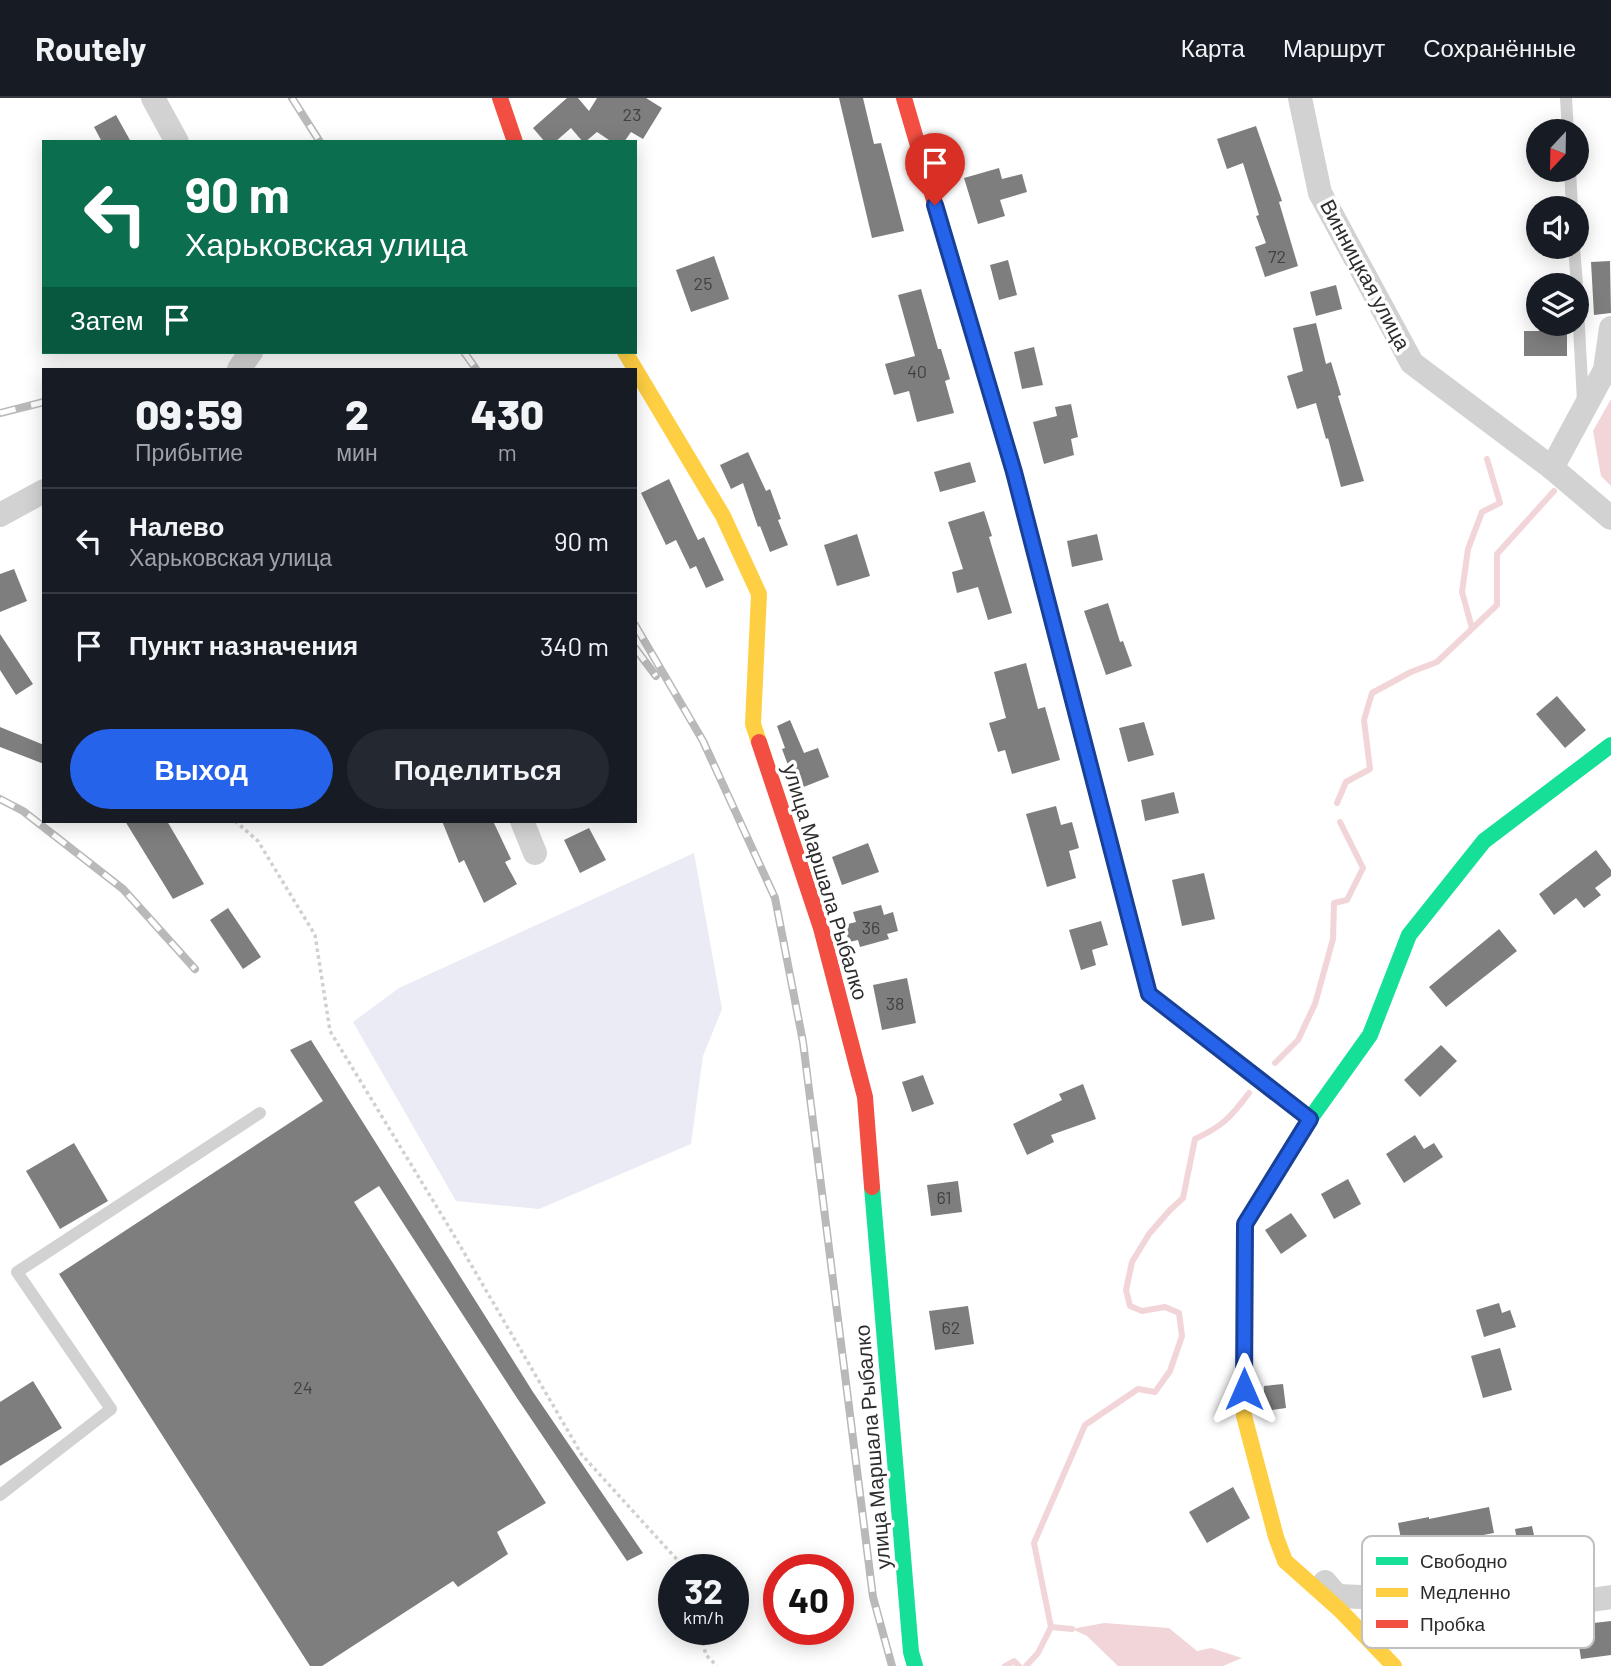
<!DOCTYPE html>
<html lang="ru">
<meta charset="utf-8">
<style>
body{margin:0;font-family:Barlow,sans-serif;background:#242831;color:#f1f3f6;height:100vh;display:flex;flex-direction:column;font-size:26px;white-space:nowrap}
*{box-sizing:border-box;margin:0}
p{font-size:23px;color:#9ea1a6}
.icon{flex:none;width:38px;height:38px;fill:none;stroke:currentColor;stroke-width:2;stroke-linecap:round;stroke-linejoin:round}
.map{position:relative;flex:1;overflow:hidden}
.side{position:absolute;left:42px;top:270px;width:595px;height:455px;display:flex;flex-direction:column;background:#171b24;border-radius:0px;box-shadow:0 4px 18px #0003}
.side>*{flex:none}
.banner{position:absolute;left:42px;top:42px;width:595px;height:214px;border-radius:0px;box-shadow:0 4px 18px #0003;background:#0b6e4f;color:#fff;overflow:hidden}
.needle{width:46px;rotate:202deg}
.fabs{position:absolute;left:1526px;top:21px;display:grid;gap:14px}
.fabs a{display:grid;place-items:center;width:63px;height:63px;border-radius:50%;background:#171b24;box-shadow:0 4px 18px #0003;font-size:35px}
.speed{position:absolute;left:658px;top:1456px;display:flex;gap:14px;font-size:35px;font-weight:700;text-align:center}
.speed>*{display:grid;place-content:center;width:91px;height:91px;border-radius:50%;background:#171b24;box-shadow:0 4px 18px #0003;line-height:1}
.speed small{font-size:18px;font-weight:400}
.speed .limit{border:10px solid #d22;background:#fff;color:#111}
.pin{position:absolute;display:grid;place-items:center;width:60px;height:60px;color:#fff;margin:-72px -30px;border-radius:50% 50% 50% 0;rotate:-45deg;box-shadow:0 0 7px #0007}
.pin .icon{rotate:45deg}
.me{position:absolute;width:77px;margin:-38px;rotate:0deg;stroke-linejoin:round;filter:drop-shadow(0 0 5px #0008)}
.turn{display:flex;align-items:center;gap:24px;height:147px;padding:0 28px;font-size:32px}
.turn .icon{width:91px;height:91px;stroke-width:2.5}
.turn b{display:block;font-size:49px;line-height:60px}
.then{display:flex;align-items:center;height:66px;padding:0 28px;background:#0003;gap:14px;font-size:26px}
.eta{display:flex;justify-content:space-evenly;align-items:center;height:119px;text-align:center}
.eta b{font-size:42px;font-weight:800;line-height:49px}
.action{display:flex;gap:14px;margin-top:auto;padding:14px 28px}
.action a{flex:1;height:80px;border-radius:42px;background:#2563eb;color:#fff;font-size:28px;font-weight:800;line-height:80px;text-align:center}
.action a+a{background:#242831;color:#f1f3f6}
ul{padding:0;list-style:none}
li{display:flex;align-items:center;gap:21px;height:105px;padding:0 28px;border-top:2px solid #363941}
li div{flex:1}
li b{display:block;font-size:26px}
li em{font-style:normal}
header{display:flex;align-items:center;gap:42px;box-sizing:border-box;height:98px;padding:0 35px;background:#171b24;border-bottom:2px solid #363941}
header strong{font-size:33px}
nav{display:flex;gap:38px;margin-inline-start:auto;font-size:24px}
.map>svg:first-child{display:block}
.green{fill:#eaebf5}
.water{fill:#f2d5d8}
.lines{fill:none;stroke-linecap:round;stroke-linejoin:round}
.stream{stroke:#f2d5d8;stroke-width:6}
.building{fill:#7e7e7e}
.path{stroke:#d0d0d0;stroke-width:3.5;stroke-dasharray:3.5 3.5;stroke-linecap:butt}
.lane{stroke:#d2d2d2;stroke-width:12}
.street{stroke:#d2d2d2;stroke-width:24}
.fast{stroke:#16e098;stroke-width:16}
.slow{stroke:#ffcf43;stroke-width:16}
.jam{stroke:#f24e42;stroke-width:16}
.rail-casing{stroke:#b9b9b9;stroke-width:8}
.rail{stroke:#fff;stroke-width:5;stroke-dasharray:16;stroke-linecap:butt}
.route-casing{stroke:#184099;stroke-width:18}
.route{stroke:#2563eb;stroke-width:12}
.labels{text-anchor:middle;stroke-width:7;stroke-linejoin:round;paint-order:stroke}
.number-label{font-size:18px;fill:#414141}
.street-label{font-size:21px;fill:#2d2d2d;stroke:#fff}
.key{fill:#fff;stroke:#c0c0c0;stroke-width:2}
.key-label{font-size:19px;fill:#2d2d2d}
</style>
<header>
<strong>Routely</strong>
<nav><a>Карта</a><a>Маршрут</a><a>Сохранённые</a></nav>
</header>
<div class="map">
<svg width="1611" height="1568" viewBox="0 0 1611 1568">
<rect width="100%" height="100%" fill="#fff"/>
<path class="green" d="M694 755 722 911 703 958 691 1046 539 1111 456 1103 353 924 399 890Z"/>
<g class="water">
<path d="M1611 301V388L1601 378 1593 333Z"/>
<path d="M1104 1525 1169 1530 1197 1553 1211 1550 1242 1560 1223 1568H1118L1087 1538 1072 1531Z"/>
</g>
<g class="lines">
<g class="stream">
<path d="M1472 530 1462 494 1468 451 1482 414 1500 405 1487 361"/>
<path d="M1337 705 1346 684 1370 671 1364 622 1372 595 1411 574 1437 564 1497 507V456L1554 393"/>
<path d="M1275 965 1298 942 1315 906 1333 841 1334 805 1347 802 1363 770 1340 724"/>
<path d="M1072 1531 1051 1529 1034 1445 1085 1327 1138 1291 1155 1294 1170 1273 1182 1238 1179 1215 1165 1209 1142 1213 1130 1208 1126 1192 1132 1164 1149 1136 1170 1112 1183 1100 1195 1041C1223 1028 1231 1019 1249 995"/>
<path d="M1005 1568 1014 1563 1019 1568"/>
<path d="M1026 1568 1038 1555 1051 1529"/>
</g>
</g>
<g class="building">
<path d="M567 0H578L589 13 597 0H646L662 10 643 41 631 34 624 44H612L597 34 585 44H583L571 30 555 44H545L533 30Z"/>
<path d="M839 0H863L874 46 881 45 904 133 872 140Z"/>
<path d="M116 17 131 44H102L94 29Z"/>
<path d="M1256 28 1282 103 1279 104 1298 168 1265 179 1255 149 1266 145 1256 118 1259 117 1243 65 1227 71 1217 41Z"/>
<path d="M999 70 1002 81 1022 76 1027 94 1000 102 1005 118 978 126 964 80Z"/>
<path d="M714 158 729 201 691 214 676 172Z"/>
<path d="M1008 162 1017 197 999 202 990 167Z"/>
<path d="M1610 163 1611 215 1594 217 1591 164Z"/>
<path d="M1336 187 1342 211 1316 218 1310 194Z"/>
<path d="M921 191 938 251H941L950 281 945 283 954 315 917 324 909 293 894 297 885 266 915 258 898 197Z"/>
<path d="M1316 225 1326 266 1331 264 1341 297 1338 298 1364 383 1341 389 1328 340 1326 341 1316 305 1297 311 1287 278 1303 273 1293 230Z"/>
<path d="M1539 226H1567V258H1524V233H1539Z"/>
<path d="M1034 249 1043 287 1022 291 1014 254Z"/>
<path d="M1071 306 1078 339 1071 341 1074 357 1044 366 1033 324 1057 318 1055 309Z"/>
<path d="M748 354 766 393 770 391 781 421 778 422 788 447 770 454 760 428 758 429 743 385 731 391 720 367Z"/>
<path d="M970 364 976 384 940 394 934 374Z"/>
<path d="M669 381 698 442 704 439 724 482 706 490 696 468 690 471 676 442 666 447 641 395Z"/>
<path d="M984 413 992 438 989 439 1012 515 988 522 978 489 957 495 952 474 963 471 948 424Z"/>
<path d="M857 436 870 478 837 488 824 447Z"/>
<path d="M1097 436 1103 462 1072 469 1067 443Z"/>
<path d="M14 471 27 503 0 514V476Z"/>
<path d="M1108 505 1120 544 1123 543 1132 568 1106 577 1084 513Z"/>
<path d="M0 536 33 586 16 597 0 572Z"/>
<path d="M1026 565 1038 611 1045 609 1060 662 1012 676 1005 652 998 654 989 625 1006 620 994 574Z"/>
<path d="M1557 598 1586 632 1565 650 1536 616Z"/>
<path d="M790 622 804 655 818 650 829 679 801 690 792 665 788 667 782 651 785 650 777 628Z"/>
<path d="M1144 624 1154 657 1128 664 1119 630Z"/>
<path d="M0 629 44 647V666L0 649Z"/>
<path d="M1174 694 1179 715 1145 723 1141 702Z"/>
<path d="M1056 708 1061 727 1072 724 1079 750 1069 753 1076 780 1047 789 1026 716Z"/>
<path d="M125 723H167L204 786 173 801Z"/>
<path d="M442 723H493L511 761 505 764 517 786 484 805 464 762 459 765Z"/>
<path d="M589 730 606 762 580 775 564 742Z"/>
<path d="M868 745 879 774 842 787 832 759Z"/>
<path d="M1596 752 1611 772V778L1595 790 1601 797 1584 810 1576 800 1554 817 1539 796Z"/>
<path d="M1204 775 1215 821 1182 828 1172 782Z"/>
<path d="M881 807 884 817 893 814 898 833 887 836 889 841 860 849 858 842 849 844 844 827 856 824 853 814Z"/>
<path d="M228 810 261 859 243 871 210 822Z"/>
<path d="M1101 823 1108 847 1092 852 1096 867 1081 872 1069 832Z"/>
<path d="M1499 831 1517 853 1446 909 1429 889Z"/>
<path d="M907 880 916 925 882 932 873 887Z"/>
<path d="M311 942 533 1294 643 1455 627 1463 517 1300 379 1088 354 1104 546 1405 497 1434 508 1456 458 1489 453 1483 322 1568H310L59 1176 323 1003 290 952Z"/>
<path d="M1441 947 1457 963 1420 999 1404 982Z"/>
<path d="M923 977 934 1006 912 1014 902 984Z"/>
<path d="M1083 986 1096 1021 1051 1037 1054 1044 1027 1057 1013 1026 1062 1002 1059 996Z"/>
<path d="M1415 1037 1424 1051 1434 1045 1443 1059 1404 1085 1386 1056Z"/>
<path d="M74 1045 108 1103 60 1131 26 1073Z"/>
<path d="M1348 1081 1361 1106 1334 1121 1321 1096Z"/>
<path d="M958 1083 962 1114 931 1118 927 1087Z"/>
<path d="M1291 1115 1307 1138 1281 1156 1265 1132Z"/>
<path d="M1499 1205 1502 1215 1510 1212 1516 1229 1484 1239 1476 1212Z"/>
<path d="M968 1208 974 1246 935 1252 929 1213Z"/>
<path d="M1500 1250 1512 1292 1483 1300 1471 1258Z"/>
<path d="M33 1283 62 1330 0 1368V1304Z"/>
<path d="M1283 1286 1286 1310 1264 1313V1288Z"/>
<path d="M1233 1389 1250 1420 1207 1445 1189 1414Z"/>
<path d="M1489 1409 1494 1435 1403 1452 1398 1425 1429 1419V1421Z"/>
<path d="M1532 1428 1537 1451 1519 1454 1515 1431Z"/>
<path d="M1611 1523V1557L1581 1561 1576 1527Z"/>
</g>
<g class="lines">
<g class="path">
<path d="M235 723 258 743 315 837 330 933 452 1134 582 1357 681 1466 682 1472"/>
<path d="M699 1531 706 1557 717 1568"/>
</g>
<g class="lane">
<path d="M1566 0 1568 33"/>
<path d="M1570 72 1572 110"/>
<path d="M1574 149 1577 187"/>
<path d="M1577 191 1583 304"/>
<path d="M0 1397 111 1311 17 1174 260 1015"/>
</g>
<g class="street">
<path d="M153 0 177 44"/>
<path d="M1300 0 1320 95 1412 265 1552 370 1611 420"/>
<path d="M239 271 251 254"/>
<path d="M1552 370 1605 272 1611 230"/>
<path d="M0 417 44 393"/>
<path d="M522 723 535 755"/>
<path d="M1325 1484 1337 1498 1557 1507 1611 1499"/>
</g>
<g class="fast">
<path d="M1080 631 1149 896 1310 1021"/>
<path d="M872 1089 911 1554 915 1568"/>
<path d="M1264 1096 1310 1021 1370 937 1409 837 1484 743 1611 647"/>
</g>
<g class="slow">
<path d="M625 254 723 418 759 496 753 626 759 644"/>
<path d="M996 313 1014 375 1080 631"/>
<path d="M1264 1096 1245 1126 1244 1318 1276 1439 1285 1463 1340 1512 1394 1568"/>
</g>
<g class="jam">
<path d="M500 0 515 44"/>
<path d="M904 0 996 313"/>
<path d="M759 644 821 830 865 999 872 1089"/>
</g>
<g class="rail-casing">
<g id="rail">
<path d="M292 0 320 44"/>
<path d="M464 254 476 271"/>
<path d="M0 315 44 304"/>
<path d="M635 527 703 643 775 800 803 944 873 1499 892 1568"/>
<path d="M635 550 656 578"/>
<path d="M0 701 23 713 123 791 195 871"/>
</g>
</g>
<use href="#rail" class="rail"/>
</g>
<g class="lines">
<g class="route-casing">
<path id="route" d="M935 107 1014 374 1149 896 1310 1021 1245 1126 1244 1291"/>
</g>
<use href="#route" class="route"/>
</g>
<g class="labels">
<g class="number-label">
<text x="632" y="23">23</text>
<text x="1277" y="165">72</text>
<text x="703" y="192">25</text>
<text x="917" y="280">40</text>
<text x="871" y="836">36</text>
<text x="895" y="912">38</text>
<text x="944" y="1106">61</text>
<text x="951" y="1236">62</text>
<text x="303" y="1296">24</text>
</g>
<g class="street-label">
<text transform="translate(1365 177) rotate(62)" y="7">Винницкая улица</text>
<text transform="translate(825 784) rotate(73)" y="7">улица Маршала Рыбалко</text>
<text transform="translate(873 1349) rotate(-95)" y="7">улица Маршала Рыбалко</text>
</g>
</g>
<rect x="1362" y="1438" width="232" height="112" rx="10" class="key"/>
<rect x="1376" y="1459" width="32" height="8" fill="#16e098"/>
<rect x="1376" y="1490" width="32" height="9" fill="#ffcf43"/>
<rect x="1376" y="1522" width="32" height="8" fill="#f24e42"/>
<g class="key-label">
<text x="1420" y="1470">Свободно</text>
<text x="1420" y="1501">Медленно</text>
<text x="1420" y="1533">Пробка</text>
</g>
</svg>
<div class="fabs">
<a><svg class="needle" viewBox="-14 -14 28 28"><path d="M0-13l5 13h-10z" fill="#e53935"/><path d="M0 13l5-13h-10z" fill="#9ea1a6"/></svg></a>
<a><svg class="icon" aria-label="sound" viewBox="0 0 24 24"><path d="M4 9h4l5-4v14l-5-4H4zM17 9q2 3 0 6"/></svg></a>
<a><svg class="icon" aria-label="layers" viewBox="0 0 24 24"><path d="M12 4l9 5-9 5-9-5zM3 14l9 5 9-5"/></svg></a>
</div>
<div class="speed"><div>32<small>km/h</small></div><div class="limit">40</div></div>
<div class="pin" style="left:935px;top:107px;background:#d93025"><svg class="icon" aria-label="arrive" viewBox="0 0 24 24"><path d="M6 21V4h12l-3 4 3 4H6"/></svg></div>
<svg class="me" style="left:1244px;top:1291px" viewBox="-20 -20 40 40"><path d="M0-17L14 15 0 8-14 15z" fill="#2563eb" stroke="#fff" stroke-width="4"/></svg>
<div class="banner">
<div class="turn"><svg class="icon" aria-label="left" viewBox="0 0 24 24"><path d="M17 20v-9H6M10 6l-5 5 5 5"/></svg><div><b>90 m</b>Харьковская улица</div></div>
<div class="then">Затем<svg class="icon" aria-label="arrive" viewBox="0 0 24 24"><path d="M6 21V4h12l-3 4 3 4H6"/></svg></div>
</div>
<section class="side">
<div class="eta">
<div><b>09:59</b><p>Прибытие</p></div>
<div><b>2</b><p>мин</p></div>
<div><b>430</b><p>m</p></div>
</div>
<ul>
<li><svg class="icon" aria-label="left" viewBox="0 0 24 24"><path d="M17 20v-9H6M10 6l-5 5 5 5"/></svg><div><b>Налево</b><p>Харьковская улица</p></div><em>90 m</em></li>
<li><svg class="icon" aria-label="arrive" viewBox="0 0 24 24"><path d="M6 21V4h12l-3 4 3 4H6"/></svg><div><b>Пункт назначения</b></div><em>340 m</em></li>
</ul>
<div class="action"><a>Выход</a><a>Поделиться</a></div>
</section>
</div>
